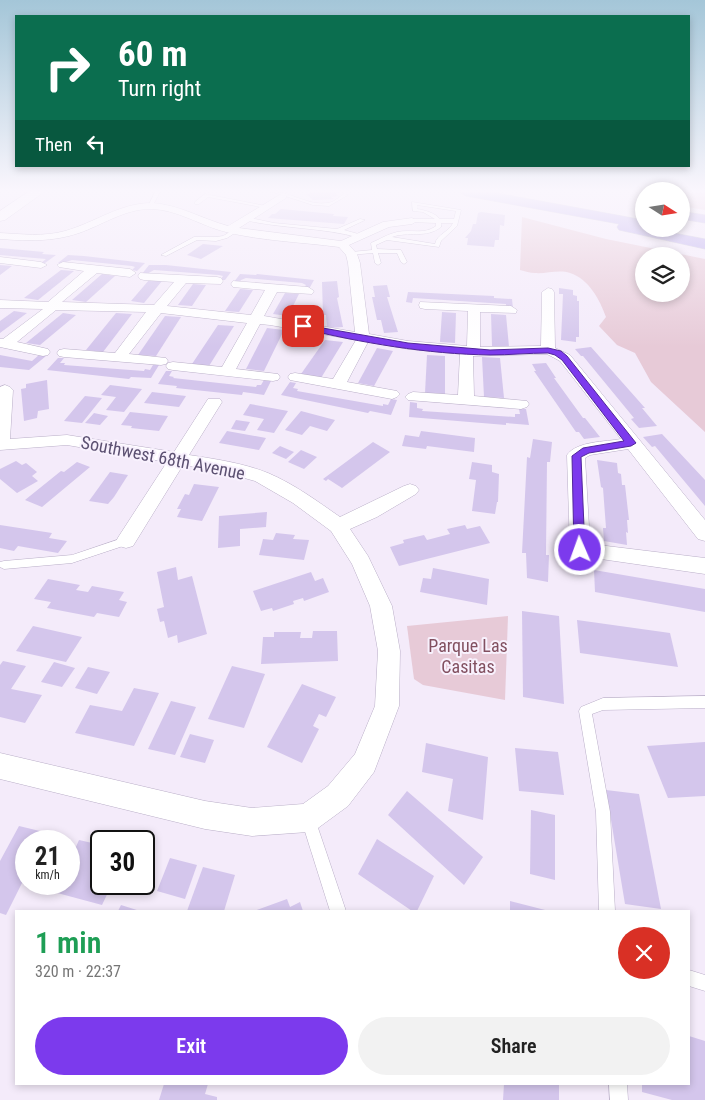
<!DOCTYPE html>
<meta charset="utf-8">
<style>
body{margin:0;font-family:"Roboto Condensed",sans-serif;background:#f2f2f2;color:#222;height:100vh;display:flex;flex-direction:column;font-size:19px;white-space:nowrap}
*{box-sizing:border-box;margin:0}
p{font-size:16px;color:#767676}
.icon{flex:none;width:28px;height:28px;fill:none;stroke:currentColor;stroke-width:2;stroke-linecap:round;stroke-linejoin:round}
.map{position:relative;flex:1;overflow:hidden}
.drawer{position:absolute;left:15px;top:910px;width:675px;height:175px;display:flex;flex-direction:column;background:#fff;border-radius:0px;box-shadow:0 2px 8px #0003}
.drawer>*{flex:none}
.top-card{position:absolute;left:15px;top:15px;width:675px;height:152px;border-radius:0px;box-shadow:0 2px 8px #0003;background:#0b6e4f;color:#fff;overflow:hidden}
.needle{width:32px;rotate:102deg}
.buttons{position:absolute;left:635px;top:182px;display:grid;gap:10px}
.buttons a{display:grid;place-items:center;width:55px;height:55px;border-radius:50%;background:#fff;box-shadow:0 2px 8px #0003;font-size:25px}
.speed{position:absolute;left:15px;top:830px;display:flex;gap:10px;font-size:25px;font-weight:700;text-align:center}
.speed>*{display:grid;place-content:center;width:65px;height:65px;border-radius:50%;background:#fff;box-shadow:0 2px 8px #0003;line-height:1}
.speed small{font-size:12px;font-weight:400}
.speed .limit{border:2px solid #111;border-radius:8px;background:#fff;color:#111}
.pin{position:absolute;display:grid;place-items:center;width:42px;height:42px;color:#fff;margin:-21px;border-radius:10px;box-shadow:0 2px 8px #0006}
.me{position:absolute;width:55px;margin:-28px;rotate:358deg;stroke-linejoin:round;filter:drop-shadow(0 0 4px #0008)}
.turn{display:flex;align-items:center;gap:18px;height:105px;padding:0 20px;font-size:22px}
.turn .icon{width:65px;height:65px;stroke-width:2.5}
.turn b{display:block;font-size:35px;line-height:42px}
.then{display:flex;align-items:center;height:48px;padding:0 20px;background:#0003;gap:10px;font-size:19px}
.round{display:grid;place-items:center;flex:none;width:52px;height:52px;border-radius:26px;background:#f2f2f2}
.headline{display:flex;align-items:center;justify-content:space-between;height:85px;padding:0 20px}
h1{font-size:30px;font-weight:600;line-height:38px;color:#1e9e55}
.button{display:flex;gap:10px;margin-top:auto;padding:10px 20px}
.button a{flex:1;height:58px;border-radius:30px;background:#7c3aed;color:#fff;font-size:20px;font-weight:600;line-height:58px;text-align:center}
.button a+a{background:#f2f2f2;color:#222}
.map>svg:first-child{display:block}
.green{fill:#e7cad7;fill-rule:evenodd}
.building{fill:#d4c6ec}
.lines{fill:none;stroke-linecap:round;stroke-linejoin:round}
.service-casing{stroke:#baafc8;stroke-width:1}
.minor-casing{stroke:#baafc8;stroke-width:1}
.secondary-casing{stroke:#beb2cf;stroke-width:1}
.motorway-casing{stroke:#cecbd5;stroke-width:1}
.service{fill:#fff;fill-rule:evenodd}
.minor{fill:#fff;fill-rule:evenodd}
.secondary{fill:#fff;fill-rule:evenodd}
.motorway{fill:#b9aaec;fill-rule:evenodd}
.route{fill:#7c3aed;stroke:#51269a}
.labels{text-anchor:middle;stroke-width:4;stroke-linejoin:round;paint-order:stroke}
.street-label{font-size:18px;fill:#5c5172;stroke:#f8f1fd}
.park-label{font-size:18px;fill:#825060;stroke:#f8f1fd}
</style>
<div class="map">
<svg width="705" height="1100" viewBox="0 0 705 1100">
<rect width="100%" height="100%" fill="#f4ebfa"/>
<g class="green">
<path d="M681 193H705V210L681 206Z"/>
<path d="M522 217 606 239 705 259V432L651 382 635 353 617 345 599 326 606 317C600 300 589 279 570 273 559 269 546 274 535 273 530 273 525 271 520 270ZM644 256H681V294H644Z"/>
<path d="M508 616 505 700 423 685 414 679 407 626Z"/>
</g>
<g class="building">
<path d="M316 192H338L336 194 338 196 331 197 334 199 313 200 306 194Z"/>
<path d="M281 209 334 214 333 216 348 217 344 224 268 218 272 214H275Z"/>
<path d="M481 212 505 215 504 226 500 225 499 240H495L494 247 467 245 468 238H465L471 231 473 224H476L478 213Z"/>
<path d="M203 244 223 246 201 259 187 255Z"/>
<path d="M0 248 44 252 42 254 56 255 45 263H41L46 259 0 255Z"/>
<path d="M68 255 84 256 145 263 137 271 132 270 135 267 132 266 72 260 63 263H58Z"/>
<path d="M0 265 12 266 0 275Z"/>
<path d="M149 265H166L231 272 225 280H220L223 276 219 275 154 270 147 274H142Z"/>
<path d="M61 270 74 271 38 300 24 298Z"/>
<path d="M102 274 115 276 86 302 72 300Z"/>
<path d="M240 274 256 275 257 274 314 280 309 289 304 288 306 285 302 283 246 278 241 280 239 283 234 282Z"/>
<path d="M149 280 162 281 144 303 131 301Z"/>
<path d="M337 281 339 297 337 298 343 327 327 328 326 315H323L322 282Z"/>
<path d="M193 284 206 285 192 306 178 305Z"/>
<path d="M387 285 390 297H387L398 332 384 333 381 320H377L372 297H375L373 286Z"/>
<path d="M559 288 573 290V295L577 296V301H579V337H576V342L561 340 563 294H559Z"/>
<path d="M240 289 253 290 239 312 225 311Z"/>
<path d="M408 292 494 296V298L512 299 513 309H506V304L413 298 412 303 406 302Z"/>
<path d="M285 293 299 294 288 316 273 314Z"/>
<path d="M14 311 27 313 0 333V321Z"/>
<path d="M442 312 456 313 455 343 440 342Z"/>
<path d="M63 313 76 315 40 345 26 343Z"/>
<path d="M116 313 132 314 103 352 86 350Z"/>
<path d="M491 314 506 315 509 347 492 346Z"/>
<path d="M165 316 181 317 156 356 138 355Z"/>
<path d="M218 325 234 326 209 366 192 364Z"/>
<path d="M267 328 284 330 264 371 246 369Z"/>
<path d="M325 340 343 342 321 378 301 374Z"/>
<path d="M591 347 645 408H642L657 426 639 428 631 419 634 418 583 356H581L575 349Z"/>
<path d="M377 348 393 351 374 386 358 383Z"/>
<path d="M0 355 32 361 39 355 46 356 29 370 0 367Z"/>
<path d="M427 355 445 356V394L425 393Z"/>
<path d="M482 357 500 358 504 398 484 397Z"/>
<path d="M58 358H64L60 363H65L64 365 144 371 145 369 150 370 153 365H159L151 378 131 377 129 379 47 370Z"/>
<path d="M546 363 556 378H554L583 418H585L600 437 584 439 579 432H576L534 371H536L532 364Z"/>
<path d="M166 371H172L169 376 174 377 173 378 256 387 257 385H261L264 380 271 381 264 395 243 392 242 395 176 388 177 386 158 384Z"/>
<path d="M47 380 49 409 38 411 37 418 24 421 21 389 26 388V384Z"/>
<path d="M290 382 296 383 293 388 298 389 297 391 383 406V404L388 405 391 399 397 400 391 415 370 411 368 413 281 395Z"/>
<path d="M110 385 142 389 124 412 106 410 116 397 101 395Z"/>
<path d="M152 392 186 396 179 407 144 403Z"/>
<path d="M85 396 102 398 82 423 64 421Z"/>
<path d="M410 402 417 403V408L423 409 422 411 515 417V414H520L519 409H526L529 425 506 423V425L409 417Z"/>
<path d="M250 404 288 411 274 433 257 430 264 419 243 415Z"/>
<path d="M301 411 335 420 327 431 310 426 302 435 285 430Z"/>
<path d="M130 412 168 416 159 431 131 428 132 426 121 425Z"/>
<path d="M94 413 108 416 100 425 85 423Z"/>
<path d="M236 420 250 422 245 431 231 429Z"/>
<path d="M227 431 266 438 259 450 219 443Z"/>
<path d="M421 431 475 438 474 452 427 446 426 449 402 446 405 435 419 437Z"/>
<path d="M662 434 705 480V506L655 446 652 447 643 437Z"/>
<path d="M533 439 552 442 550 462H547L546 555H549L548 582 527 578 526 553H522L527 457 530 458Z"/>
<path d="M373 442 390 452 342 488 328 479 326 481 323 479Z"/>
<path d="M280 446 294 452 286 459 272 453Z"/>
<path d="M301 450 317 457 304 469 288 462Z"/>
<path d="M597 460 617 463 618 473 621 474 622 485H625L629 520H627L628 533 626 532 627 545 604 541 603 528H606L603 488 601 487Z"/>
<path d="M16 461 22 465 26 463 37 472 32 476 38 481 17 493 0 479V469Z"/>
<path d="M77 462 90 467 42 507 25 500 61 471 64 472Z"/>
<path d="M472 462 492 465V472L499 474 498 502H497L495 514 472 511 476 480 469 479Z"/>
<path d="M110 472 128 475 114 497 108 504 89 501Z"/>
<path d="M194 484 219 487 202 521 177 517 181 509H177L185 494 189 495Z"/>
<path d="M267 512 266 527 240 529V546L218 548 219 516Z"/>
<path d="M0 525 52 533 49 538 67 541 58 553 18 546 14 551 0 548Z"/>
<path d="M465 525 467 529 480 526 490 543 399 566 390 547 404 543 403 540 424 535 427 540 450 534 447 529Z"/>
<path d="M276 533 295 535 293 539 309 540 304 560 259 555 263 539 273 540Z"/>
<path d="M176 567 178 580 192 576 207 634 178 643 177 635 168 638 164 621 160 622 157 609 164 607 157 572Z"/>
<path d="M433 568 489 579 487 605 420 592 423 578 431 579Z"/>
<path d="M594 570 705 589V612L595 592Z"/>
<path d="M311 572 315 581 323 578 329 592 304 601 303 598 293 601 294 604 273 611 272 608 261 611 253 591Z"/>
<path d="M48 579 80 585 76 590 88 592 92 586 124 592 119 600 127 602 119 617 97 613 94 617 47 608 51 602 34 599Z"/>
<path d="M522 611 559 616 564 704 523 697Z"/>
<path d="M577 620 670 633 678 667 580 653Z"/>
<path d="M33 626 82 637 66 662 16 651Z"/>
<path d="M313 631H337L338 661 261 664 263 637H274V632H301L300 638H312Z"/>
<path d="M3 661 26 666 11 689 42 695 25 723 0 717V665Z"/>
<path d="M54 662 75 668 62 687 41 682Z"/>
<path d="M232 666 265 674 244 728 208 719Z"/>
<path d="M88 667 110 672 97 694 75 688Z"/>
<path d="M302 684 336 697 326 717 319 714 313 726 319 729 302 763 267 747Z"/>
<path d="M134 688 159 693 134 746 75 733 90 705 122 711Z"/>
<path d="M171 701 196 707 175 755 148 749Z"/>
<path d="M190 734 214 740 205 763 180 757Z"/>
<path d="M705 742V796L668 798 647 746Z"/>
<path d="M426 743 488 757 483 820 448 811 453 779 422 772Z"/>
<path d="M515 748 558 752 564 795 519 791Z"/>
<path d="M606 790 639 794 661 909 625 904Z"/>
<path d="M407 791 483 857 464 885 388 815Z"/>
<path d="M531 810 555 815V880L530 874Z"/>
<path d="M19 826 48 833 44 841H26V875L6 915 0 913V861Z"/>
<path d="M377 839 434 876 417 911H412L358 874Z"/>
<path d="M79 840 101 845V884H112L102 905 35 887 36 884H69V847L75 849Z"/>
<path d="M170 858 197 865 185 899 157 891Z"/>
<path d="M203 867 235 875 224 911H187Z"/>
<path d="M287 899 290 907 300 902 303 911H254Z"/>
<path d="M510 901 549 911H510Z"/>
<path d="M121 905 140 911H118Z"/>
<path d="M689 1036 705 1041V1100H672L642 1092V1084H689Z"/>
<path d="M164 1084H208L205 1094 217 1097V1100H159Z"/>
<path d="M504 1084H559V1100H503Z"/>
</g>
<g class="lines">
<g class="service-casing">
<g id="service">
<path d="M155 192H160L152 207H148Z"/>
<path d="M273 192C291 192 309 206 327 203 333 203 339 197 344 194L348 195 329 206 313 205Z"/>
<path d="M205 194 266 206 268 207 266 208 208 197 199 204H195V202Z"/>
<path d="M412 202 461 210 457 226 441 241 439 247 387 240 376 245 377 249 401 250 407 262 404 264 401 262 397 253H378L381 263 378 265 375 263 373 253 349 255 348 254 351 252 372 250 371 243C380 239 388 234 397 232 411 229 424 235 436 226V223L410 222 412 219H435L423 212 413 211ZM417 205 456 211 454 219H440C435 213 425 210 417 209ZM441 223H453C449 232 437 234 435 244L392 237C408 231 426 239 441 227Z"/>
<path d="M246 217 274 223 337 229 360 219 365 220 344 230 362 235V237L360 238C322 227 282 229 244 220Z"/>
<path d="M233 230 238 231 227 238 216 241 197 240 166 256 161 255 194 237H216L223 236Z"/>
<path d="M126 537 131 541 129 544 72 563 4 569 0 567V562L4 561 72 555Z"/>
<path d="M705 696V708L603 710 592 714 610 812 615 911H599L596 812 579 711 581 707 603 698Z"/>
<path d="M308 812 313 814 315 819 346 911H330L301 819 303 814Z"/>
<path d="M689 970 705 975V991L689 986Z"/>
<path d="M609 1084H627L628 1100H610Z"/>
</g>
</g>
<g class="minor-casing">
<g id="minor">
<path d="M283 193 286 194V198L239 228 341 241 383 222 412 218 417 221 412 224 389 227 349 245 357 254 360 263 369 334 408 341 467 346 468 311 425 309 420 308 419 305 420 302 511 306 517 310 516 313 480 312V347L541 346 542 292 548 288 552 289 554 292 555 348 570 355 705 520V541L698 539 628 449 590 455 585 458 590 544 705 558V574L573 555 570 550 567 455C577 441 605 442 621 439L560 361 547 354 473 356 474 396 527 401 529 404 527 407 521 409 408 400 405 397 408 394 413 392 458 395 460 354 408 349 368 342 347 382 397 391 400 394 397 397 392 399 290 380 288 377 290 374 295 373 333 379 356 340 270 325 260 324 236 369 278 374 280 377 278 380 273 381 173 370 168 369 166 366 168 363 173 362 222 367 247 323 161 313 129 354 166 358 168 361 166 364 161 365 64 357 59 356 57 353 59 350 64 349 115 353 146 312 56 310 17 342 48 349 50 352 48 355 43 356 0 347V339H3L43 309 0 308V300L48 302 84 271 59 267 57 265 63 262 130 269 136 273 130 277 97 273 62 302 154 305 174 282 144 280 140 279 138 276 140 273 217 277 221 278 223 281 221 284 186 283 167 306 251 315 265 290 233 287 231 284 233 281 308 287 314 291 312 294 277 292 264 316 355 332 348 263 346 255 339 247C301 242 262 241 226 232 201 226 177 209 150 209 125 209 102 225 79 233 53 242 27 241 0 239V233C21 234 44 237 65 231 94 223 120 203 151 203 178 204 202 219 228 226Z"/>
<path d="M0 257 41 262 47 265 41 268 0 263Z"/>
<path d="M5 385 10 387 13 390 10 439 67 435 174 452 208 399H220L222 402 189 455C215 459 243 463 268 473 294 484 317 501 340 517L404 486 410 484 416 486 419 490 416 494 377 517 350 529 368 556 392 606 400 651 399 706 374 772 348 806 318 828 308 832 252 836 205 829 0 779V753L205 801 252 808 303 804 328 786 355 754 375 706 378 651 370 606 352 564 331 531 293 503 255 481 223 472 183 465 133 546 126 548 119 546 116 541 119 536 167 462 67 445 0 450V387Z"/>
</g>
</g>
<g class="secondary-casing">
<path id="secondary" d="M28 192H44L5 220 0 221V211Z"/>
</g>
<g class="motorway-casing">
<g id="motorway">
<path d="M460 192H491L644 220V229H653L705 239V249L619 230 617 227 619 224 466 196Z"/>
<path d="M681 211 705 215V223L681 219Z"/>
</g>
</g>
<use href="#service" class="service"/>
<use href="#minor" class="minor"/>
<use href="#secondary" class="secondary"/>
<use href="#motorway" class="motorway"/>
</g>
<linearGradient id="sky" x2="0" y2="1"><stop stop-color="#a4c6d8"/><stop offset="0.55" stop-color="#faf6fd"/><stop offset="1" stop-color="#faf6fd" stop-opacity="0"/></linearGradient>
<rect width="705" height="347" fill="url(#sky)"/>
<path class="route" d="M300 324 408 343 490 350 548 348 561 351 567 356 636 443 631 446 589 453 581 457 585 550 584 553H576L574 550 572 456 583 448 624 441 562 360 555 355 548 353C529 353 509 355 490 355 427 354 362 343 300 328Z"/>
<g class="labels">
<g class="street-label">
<text transform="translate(163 458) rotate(11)" y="6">Southwest 68th Avenue</text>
</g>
<g class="park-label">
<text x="468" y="652">Parque Las<tspan x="468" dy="21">Casitas</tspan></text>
</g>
</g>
</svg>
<div class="buttons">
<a><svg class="needle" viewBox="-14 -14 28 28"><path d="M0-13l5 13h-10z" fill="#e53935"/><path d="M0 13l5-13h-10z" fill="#767676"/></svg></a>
<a><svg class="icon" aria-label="layers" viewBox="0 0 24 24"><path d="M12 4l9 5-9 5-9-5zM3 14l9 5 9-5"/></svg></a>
</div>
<div class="speed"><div>21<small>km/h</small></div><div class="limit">30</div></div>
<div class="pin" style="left:303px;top:326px;background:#d93025"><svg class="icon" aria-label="arrive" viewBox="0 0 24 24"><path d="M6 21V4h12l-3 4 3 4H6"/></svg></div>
<svg class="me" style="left:580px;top:550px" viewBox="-20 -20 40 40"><circle r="17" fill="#7c3aed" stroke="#fff" stroke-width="3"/><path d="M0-11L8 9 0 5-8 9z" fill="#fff"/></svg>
<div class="top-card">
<div class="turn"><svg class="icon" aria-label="right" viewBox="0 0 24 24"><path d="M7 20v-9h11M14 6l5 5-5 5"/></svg><div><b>60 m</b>Turn right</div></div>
<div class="then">Then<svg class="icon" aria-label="left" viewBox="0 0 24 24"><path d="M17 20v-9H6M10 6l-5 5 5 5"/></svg></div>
</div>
<section class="drawer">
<div class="headline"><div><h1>1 min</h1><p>320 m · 22:37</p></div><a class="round" style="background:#d93025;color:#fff"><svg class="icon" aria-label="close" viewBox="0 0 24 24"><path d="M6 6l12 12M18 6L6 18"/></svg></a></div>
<div class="button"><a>Exit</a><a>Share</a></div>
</section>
</div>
